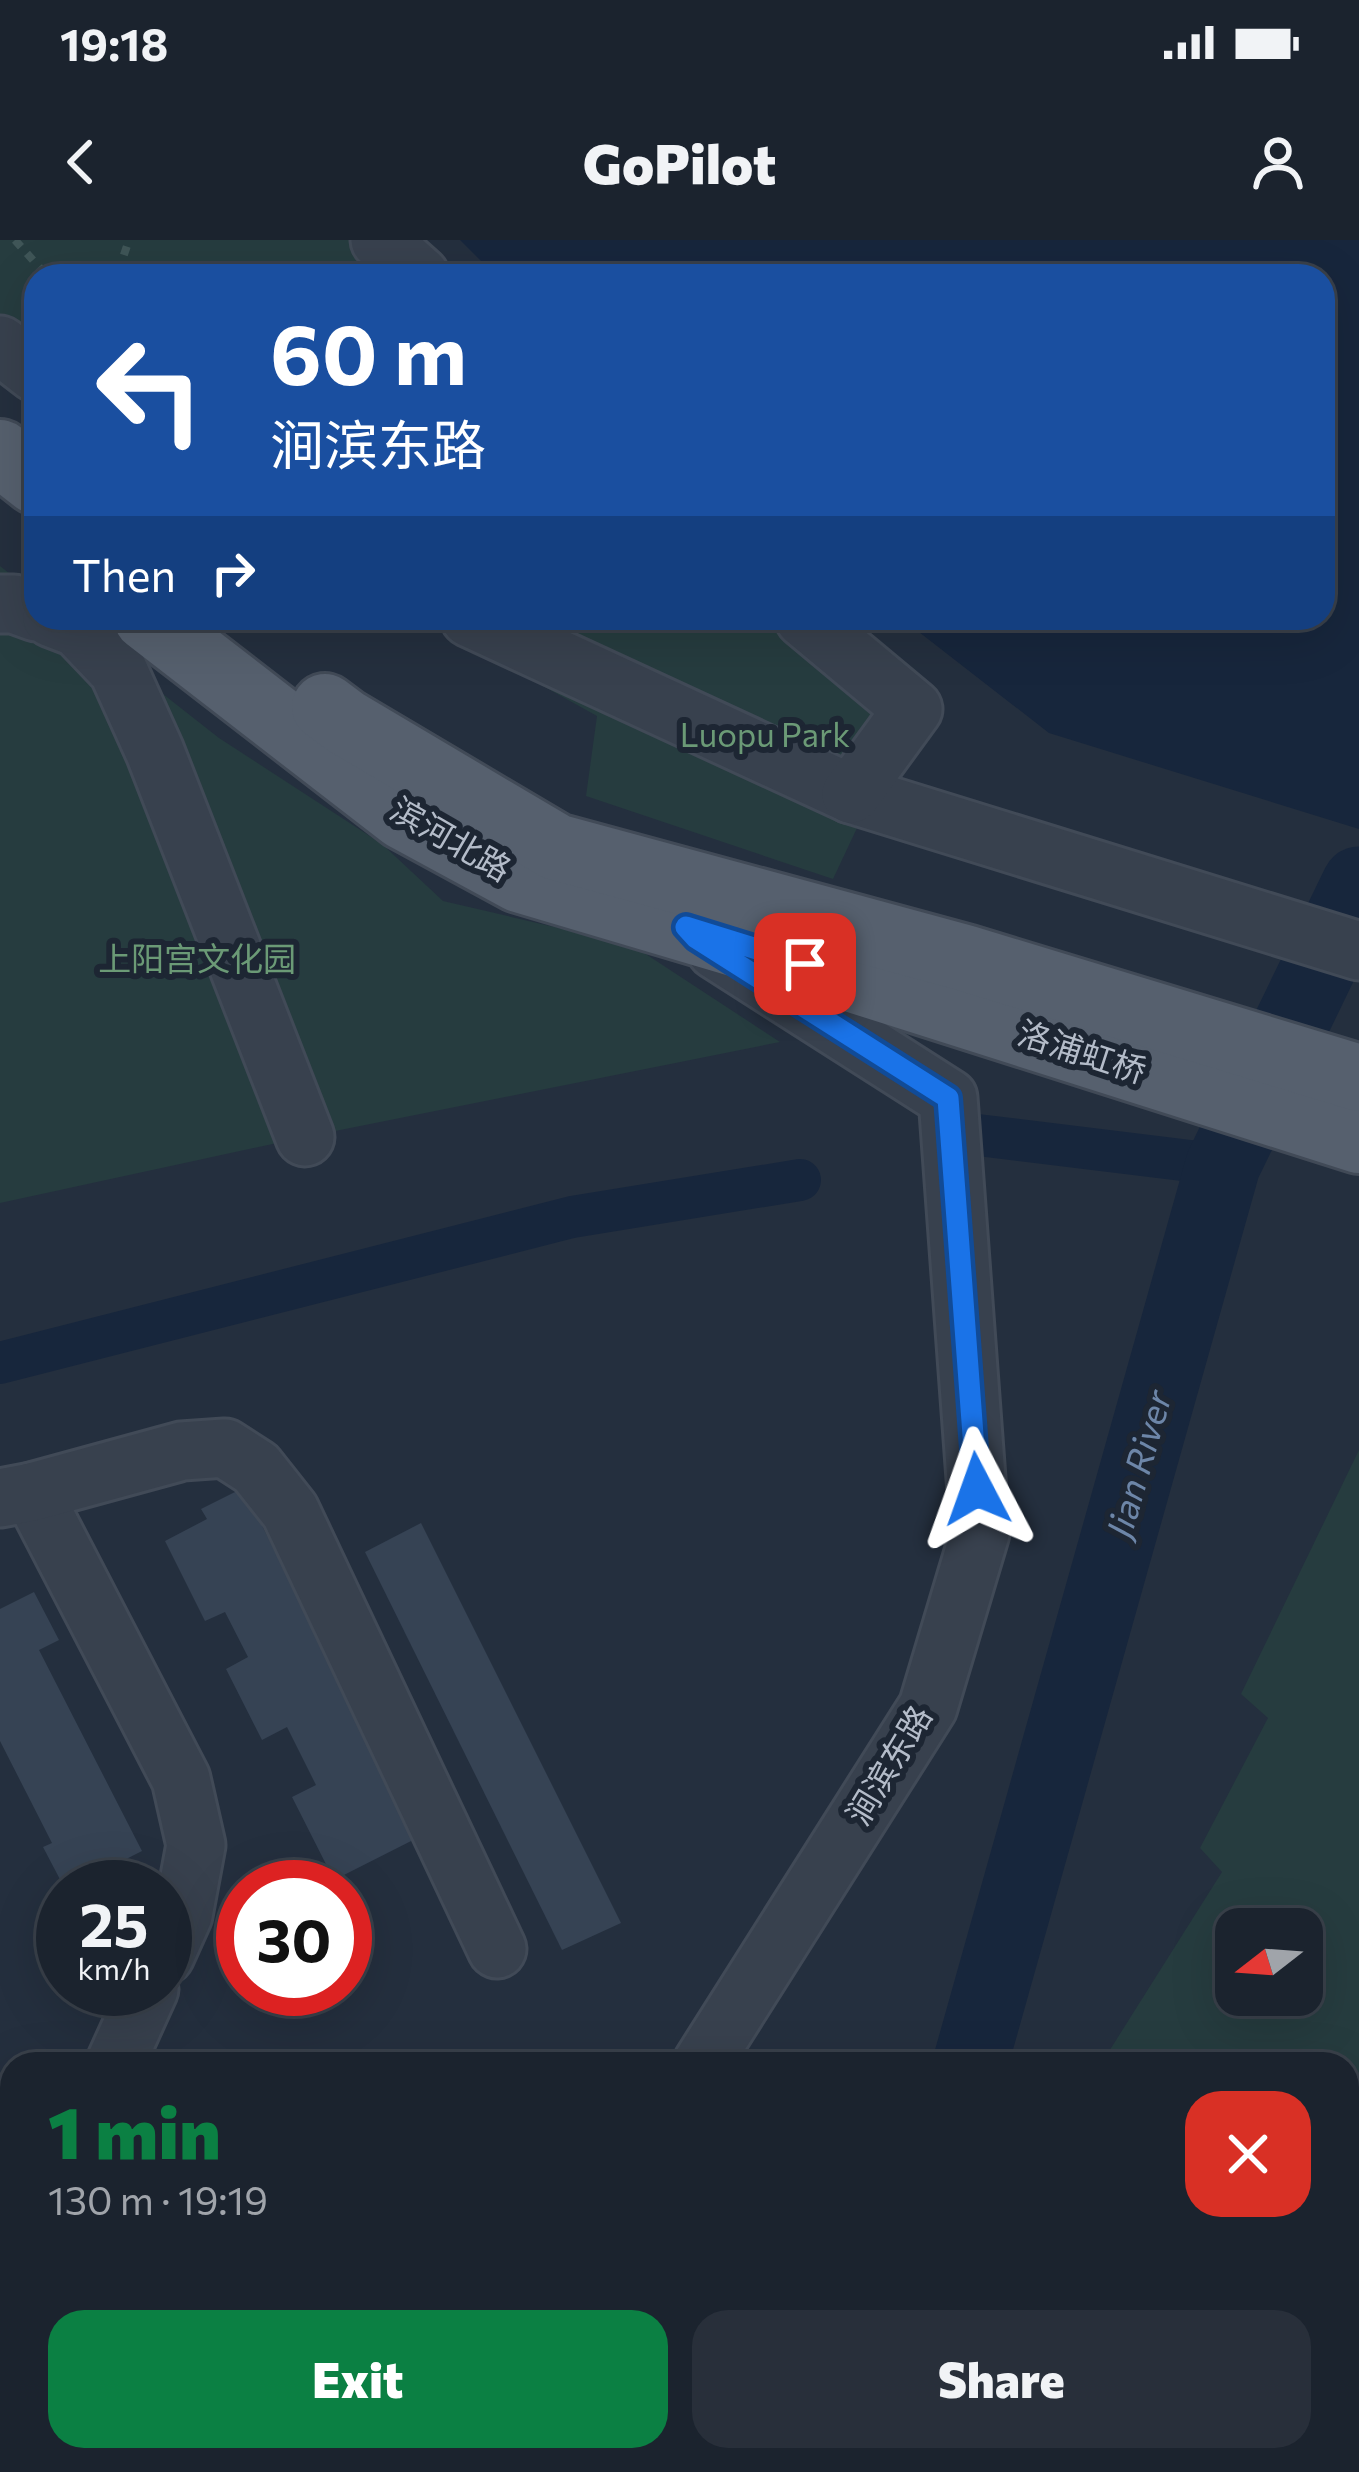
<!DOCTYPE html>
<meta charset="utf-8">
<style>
body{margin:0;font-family:Commissioner,"Noto Sans SC",sans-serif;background:#282f3a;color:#f1f3f6;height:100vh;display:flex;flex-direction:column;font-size:45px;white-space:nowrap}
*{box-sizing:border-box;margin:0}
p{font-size:39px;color:#a0a4aa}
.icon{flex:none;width:66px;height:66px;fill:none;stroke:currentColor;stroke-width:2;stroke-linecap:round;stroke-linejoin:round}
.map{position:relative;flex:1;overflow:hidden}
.side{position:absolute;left:0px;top:1812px;width:1359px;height:420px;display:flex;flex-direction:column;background:#1b232e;border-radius:36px 36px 0 0;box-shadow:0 12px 48px #0002,0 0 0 3px #39404a}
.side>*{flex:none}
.banner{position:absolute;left:24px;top:24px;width:1311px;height:366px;border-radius:36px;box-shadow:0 12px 48px #0002,0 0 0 3px #39404a;background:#1a4fa0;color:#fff;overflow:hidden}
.needle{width:78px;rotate:253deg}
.controls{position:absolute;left:1215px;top:1668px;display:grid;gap:24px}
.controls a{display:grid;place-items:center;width:108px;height:108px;border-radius:24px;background:#1b232e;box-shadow:0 12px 48px #0002,0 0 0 3px #39404a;font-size:60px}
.speed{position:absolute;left:36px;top:1620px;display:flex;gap:24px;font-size:60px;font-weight:700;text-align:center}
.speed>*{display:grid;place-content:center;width:156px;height:156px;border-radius:50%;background:#1b232e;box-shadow:0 12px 48px #0002,0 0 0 3px #39404a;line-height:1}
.speed small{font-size:30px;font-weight:400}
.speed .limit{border:18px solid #d22;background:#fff;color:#111}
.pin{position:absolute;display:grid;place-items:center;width:102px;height:102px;color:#fff;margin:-51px;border-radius:24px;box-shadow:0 6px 18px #0006}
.me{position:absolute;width:132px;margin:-66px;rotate:356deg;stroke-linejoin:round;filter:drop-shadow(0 0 9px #0008)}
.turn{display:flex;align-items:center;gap:42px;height:252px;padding:0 48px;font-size:54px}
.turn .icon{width:156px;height:156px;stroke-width:2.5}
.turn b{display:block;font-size:84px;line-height:102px}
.then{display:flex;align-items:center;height:114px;padding:0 48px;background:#0003;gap:24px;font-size:45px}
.round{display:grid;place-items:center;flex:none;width:126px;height:126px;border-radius:36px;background:#282f3a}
.summary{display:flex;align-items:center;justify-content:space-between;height:204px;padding:0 48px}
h1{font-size:72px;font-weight:800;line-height:90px;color:#0b8043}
.primary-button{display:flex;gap:24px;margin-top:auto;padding:24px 48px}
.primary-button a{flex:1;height:138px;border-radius:36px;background:#0b8043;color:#fff;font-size:48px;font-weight:800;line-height:138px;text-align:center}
.primary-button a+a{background:#282f3a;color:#f1f3f6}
.status{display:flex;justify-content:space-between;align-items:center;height:84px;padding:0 60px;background:#1b232e;direction:ltr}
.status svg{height:33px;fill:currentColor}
header{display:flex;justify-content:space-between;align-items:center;height:156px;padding:0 48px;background:#1b232e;font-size:54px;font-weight:800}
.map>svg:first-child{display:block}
.green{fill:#263c3f;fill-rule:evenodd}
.water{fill:#17263c}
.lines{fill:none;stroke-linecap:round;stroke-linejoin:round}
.canal{stroke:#17263c;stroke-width:42}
.river{stroke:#17263c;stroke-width:75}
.building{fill:#364354}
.minor-casing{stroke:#414a57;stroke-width:63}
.major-casing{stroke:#414a57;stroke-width:72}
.path{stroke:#3f5557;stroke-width:8;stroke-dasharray:9 9;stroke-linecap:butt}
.minor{stroke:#38414e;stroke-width:57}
.major{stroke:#56606e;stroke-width:66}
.route-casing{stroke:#114b97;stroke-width:30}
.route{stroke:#1a73e8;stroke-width:21}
.labels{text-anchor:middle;stroke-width:12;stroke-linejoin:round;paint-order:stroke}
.park-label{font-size:33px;fill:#6b9a76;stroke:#1d2633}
.street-label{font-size:33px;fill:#b4bcc9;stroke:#1d2633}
.water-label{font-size:36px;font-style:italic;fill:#6d86a8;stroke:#1d2633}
</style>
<div class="status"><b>19:18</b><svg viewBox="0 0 49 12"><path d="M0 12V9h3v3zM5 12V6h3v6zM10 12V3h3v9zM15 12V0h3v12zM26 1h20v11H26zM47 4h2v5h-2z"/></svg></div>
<header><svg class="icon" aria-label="back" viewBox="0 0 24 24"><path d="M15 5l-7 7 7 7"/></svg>GoPilot<svg class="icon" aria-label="person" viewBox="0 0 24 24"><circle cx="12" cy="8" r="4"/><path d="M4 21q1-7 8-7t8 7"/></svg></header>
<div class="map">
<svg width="1359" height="2232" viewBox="0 0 1359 2232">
<rect width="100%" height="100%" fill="#242f3e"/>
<g class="green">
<path d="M0 0H380L420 36H36V133L0 105Z"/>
<path d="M0 326 219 498 382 604 443 661 632 705 780 802 305 897 0 963Z"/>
<path d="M421 378H804L913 469 833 639 586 556 597 476Z"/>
<path d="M1359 1210V1940L1347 1951V1824H1101L1222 1632 1200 1608 1268 1478 1241 1454ZM1236 1689H1302V1755H1236Z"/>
<path d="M503 2220H599L593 2232H497Z"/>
<path d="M923 2220H1136L1130 2232H918Z"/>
</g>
<path class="water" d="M460 0H1359V589L1049 493 901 378H1323V36H496Z"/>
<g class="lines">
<g class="canal">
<path d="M978 895 1223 925"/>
<path d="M0 1123 572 977 800 940"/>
</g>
<g class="river">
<path d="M970 1824 1223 925 1359 644"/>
<path d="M756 2232 764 2220"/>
</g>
</g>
<g class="building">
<path d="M243 1248 419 1597 334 1640 292 1557 316 1545 287 1487 262 1500 226 1429 248 1417 225 1372 205 1381 165 1301 207 1279 201 1269Z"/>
<path d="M421 1283 621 1683 562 1710 365 1312Z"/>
<path d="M34 1352 59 1400 39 1410 142 1611 71 1647H64L43 1607 52 1603 0 1501V1369Z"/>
<path d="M0 1910 12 1933V1965L0 1971Z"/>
</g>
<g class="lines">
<g class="minor-casing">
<g id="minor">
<path d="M380 0 420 36"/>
<path d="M0 105 36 133"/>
<path d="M0 364H14L36 372"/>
<path d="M52 378 78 388 118 430 155 512 305 897"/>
<path d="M470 378 851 554 1359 711"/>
<path d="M804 378 913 469 851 554"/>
<path d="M32 1252 181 1539 196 1605 183 1675 165 1715"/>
<path d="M0 1258 32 1252 182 1211 225 1208 256 1228 290 1271 497 1709"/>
<path d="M115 1824 149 1749"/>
<path d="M702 1824 928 1467 980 1293 948 858 716 710"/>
<path d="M1347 1989 1359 1977"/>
<path d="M0 2074 12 2047"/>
<path d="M426 2232 434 2220"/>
<path d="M1144 2232 1151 2220"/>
</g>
</g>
<g class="major-casing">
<g id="major">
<path d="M0 213 36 241"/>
<path d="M147 378 403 576 519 639 805 724 1359 900"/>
<path d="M325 467 345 482 556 607 965 718 1359 838"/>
</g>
</g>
<g class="path">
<path d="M15 0 47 36"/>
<path d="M118 32 129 0"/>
<path d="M94 36 118 32 122 36"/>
</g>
<use href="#minor" class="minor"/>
<use href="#major" class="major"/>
</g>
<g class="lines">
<g class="route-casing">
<path id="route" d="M805 724 686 687 696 698 948 858 977 1249"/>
</g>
<use href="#route" class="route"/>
</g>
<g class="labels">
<g class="park-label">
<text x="765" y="507">Luopu Park</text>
<text x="197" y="731">上阳宫文化园</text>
</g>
<g class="street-label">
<text transform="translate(451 599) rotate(30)" y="12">滨河北路</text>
<text transform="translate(1082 812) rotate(18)" y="12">洛浦虹桥</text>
<text transform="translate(889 1525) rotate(-59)" y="12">涧滨东路</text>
</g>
<g class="water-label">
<text transform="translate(1139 1224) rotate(-74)" y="13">Jian River</text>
</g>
</g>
</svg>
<div class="controls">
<a><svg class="needle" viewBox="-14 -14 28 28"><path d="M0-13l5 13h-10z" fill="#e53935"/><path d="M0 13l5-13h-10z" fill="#a0a4aa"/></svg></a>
</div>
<div class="speed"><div>25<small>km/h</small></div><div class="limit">30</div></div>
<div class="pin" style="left:805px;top:724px;background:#d93025"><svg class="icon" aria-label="arrive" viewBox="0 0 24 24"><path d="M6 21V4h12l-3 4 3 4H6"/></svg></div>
<svg class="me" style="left:977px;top:1249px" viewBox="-20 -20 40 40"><path d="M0-17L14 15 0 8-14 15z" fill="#1a73e8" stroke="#fff" stroke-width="4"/></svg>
<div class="banner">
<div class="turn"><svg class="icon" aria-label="left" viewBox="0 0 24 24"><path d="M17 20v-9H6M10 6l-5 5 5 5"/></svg><div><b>60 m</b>涧滨东路</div></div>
<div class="then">Then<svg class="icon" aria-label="right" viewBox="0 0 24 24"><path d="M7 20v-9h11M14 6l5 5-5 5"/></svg></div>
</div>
<section class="side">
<div class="summary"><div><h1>1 min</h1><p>130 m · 19:19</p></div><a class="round" style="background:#d93025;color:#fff"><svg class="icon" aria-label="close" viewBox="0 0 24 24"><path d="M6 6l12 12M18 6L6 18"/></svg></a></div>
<div class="primary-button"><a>Exit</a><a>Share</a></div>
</section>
</div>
